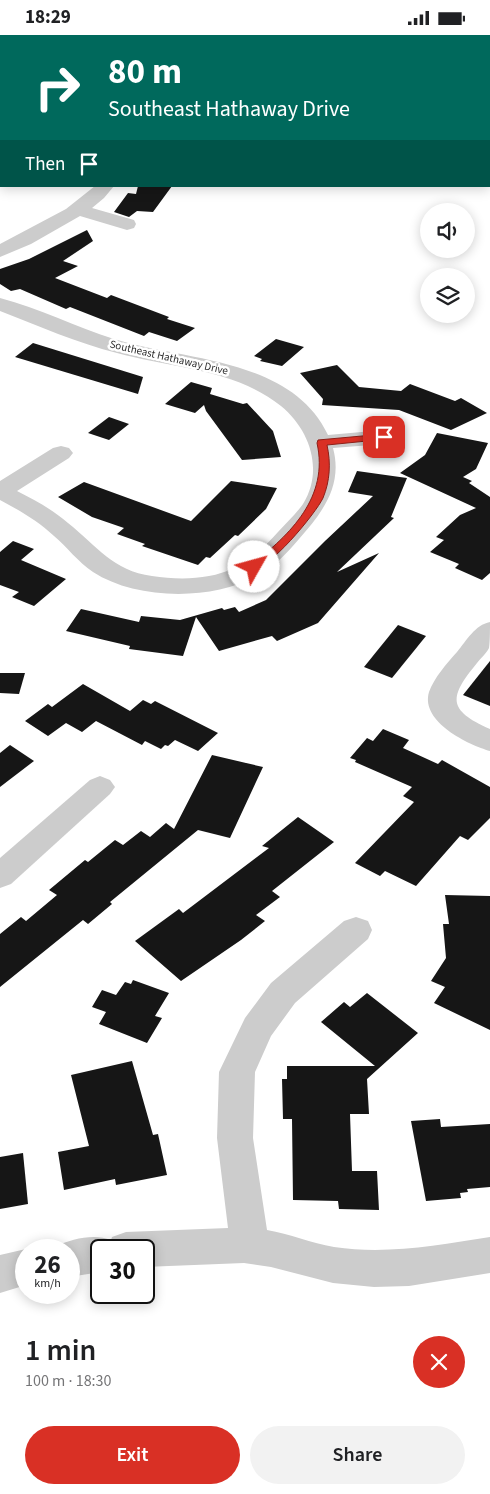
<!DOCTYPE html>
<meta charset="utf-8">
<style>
body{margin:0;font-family:"Source Sans 3",sans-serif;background:#f2f2f2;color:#202124;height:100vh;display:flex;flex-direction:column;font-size:19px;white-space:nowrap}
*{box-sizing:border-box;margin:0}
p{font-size:16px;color:#757577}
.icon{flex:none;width:28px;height:28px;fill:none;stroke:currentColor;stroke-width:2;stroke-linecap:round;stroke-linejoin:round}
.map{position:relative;height:1284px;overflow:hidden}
.sheet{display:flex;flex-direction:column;background:#fff;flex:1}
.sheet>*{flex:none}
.guide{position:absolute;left:0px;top:0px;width:490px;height:152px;box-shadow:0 2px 12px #0003;background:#00695c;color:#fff;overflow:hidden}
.buttons{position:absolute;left:420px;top:168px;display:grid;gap:10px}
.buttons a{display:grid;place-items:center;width:55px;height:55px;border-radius:50%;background:#fff;box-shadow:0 2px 12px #0003;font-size:25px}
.speed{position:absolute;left:15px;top:1204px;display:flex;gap:10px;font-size:25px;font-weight:700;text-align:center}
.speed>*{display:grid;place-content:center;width:65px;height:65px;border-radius:50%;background:#fff;box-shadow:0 2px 12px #0003;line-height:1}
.speed small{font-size:12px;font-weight:400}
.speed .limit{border:2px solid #111;border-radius:8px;background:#fff;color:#111}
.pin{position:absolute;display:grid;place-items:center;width:42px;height:42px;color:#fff;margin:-21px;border-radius:10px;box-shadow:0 2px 8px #0006}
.me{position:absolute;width:55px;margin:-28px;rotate:52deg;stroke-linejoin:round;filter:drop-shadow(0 0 4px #0008)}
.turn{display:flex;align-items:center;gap:18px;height:105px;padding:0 25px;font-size:22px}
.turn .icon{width:65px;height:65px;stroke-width:2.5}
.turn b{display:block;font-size:35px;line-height:42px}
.then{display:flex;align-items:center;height:48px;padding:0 25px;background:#0003;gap:10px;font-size:19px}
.round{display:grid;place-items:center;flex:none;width:52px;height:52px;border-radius:26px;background:#f2f2f2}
.headline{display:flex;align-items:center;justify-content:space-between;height:85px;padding:0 25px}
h1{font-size:30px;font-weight:600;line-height:38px}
.primary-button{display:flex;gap:10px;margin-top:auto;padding:10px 25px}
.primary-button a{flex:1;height:58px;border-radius:30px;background:#d93025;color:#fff;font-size:20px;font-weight:600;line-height:58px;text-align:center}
.primary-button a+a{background:#f2f2f2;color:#202124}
.status{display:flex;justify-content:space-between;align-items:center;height:35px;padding:0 25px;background:#fff;direction:ltr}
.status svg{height:14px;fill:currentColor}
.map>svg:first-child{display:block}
.green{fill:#e5ebde}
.building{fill:#161616}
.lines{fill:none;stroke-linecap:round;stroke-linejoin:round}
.minor{fill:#ccc;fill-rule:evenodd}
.highway{fill:#969696;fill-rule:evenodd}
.route{fill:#d93025;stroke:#8d1f18}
.labels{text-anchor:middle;stroke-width:5;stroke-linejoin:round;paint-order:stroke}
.far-street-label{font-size:11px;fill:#2f2f2f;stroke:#fff}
</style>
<div class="status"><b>18:29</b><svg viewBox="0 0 49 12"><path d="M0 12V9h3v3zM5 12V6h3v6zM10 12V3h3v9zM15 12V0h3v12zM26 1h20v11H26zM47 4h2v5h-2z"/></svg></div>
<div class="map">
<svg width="490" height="1284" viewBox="0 0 490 1284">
<rect width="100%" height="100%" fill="#fff"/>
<path class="green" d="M41 0H345L350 1H39Z"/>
<g class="building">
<path d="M138 151H172L153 177 137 176 129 182 114 177 128 158 136 159Z"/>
<path d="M87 195 93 206 63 226 78 231 55 243 107 263 111 260 169 282 167 284 195 293 177 306 149 297 144 301 70 272 66 274 20 254 11 256 0 249V234L29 224Z"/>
<path d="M276 304 304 312 282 331 260 326 262 324 254 321Z"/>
<path d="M33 308 143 342 138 359 15 322Z"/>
<path d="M337 330 359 352 401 356 410 349 455 366 461 363 487 378 451 395 399 375 322 370 323 364 300 338Z"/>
<path d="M191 347 212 353 210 359 243 369 247 368 273 396 281 422 242 425 206 376 204 370 195 378 165 369Z"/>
<path d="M109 382 129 389 109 405 88 398Z"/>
<path d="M437 398 488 408 476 434 463 442 472 446 469 448 490 462V538L482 545 455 533 459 529 430 517 444 505 436 502 460 480 476 473 400 438 425 420Z"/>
<path d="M357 436 407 443 391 482 394 483 337 537 379 518 318 588 277 606 272 601 219 616 196 582 183 621 129 614 130 611 66 596 81 574 139 587 141 581 180 585 222 573 224 575 235 572 239 577 266 565 325 506 373 461 348 457Z"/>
<path d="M231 446 277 453 266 474 238 501 235 500 210 523 206 522 198 530 142 511 145 509 117 499 124 493 92 482 58 462 84 447 191 486Z"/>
<path d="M13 506 34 514 21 525 66 544 34 571 12 562 19 557 0 550V517Z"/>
<path d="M398 590 426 601 392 643 364 632Z"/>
<path d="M490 626V671L463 660Z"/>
<path d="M0 638H25L19 659 0 658Z"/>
<path d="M83 649 130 676 143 665 151 669 155 666 218 698 198 716 175 705 168 711 165 710 161 714 145 706 142 710 96 686 82 697 66 688 48 701 25 686 48 669 52 672Z"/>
<path d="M383 694 409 705 403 713 438 729 442 725 490 752V783L468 805 460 801 416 851 385 836 380 841 355 828 414 767 403 761 412 752 355 727 356 725 350 723 367 703 373 706Z"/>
<path d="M10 710 34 726 0 752V718Z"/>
<path d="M212 720 263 732 230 803 198 795 110 867 112 869 88 889 83 885 0 952V899L21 882 26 886 57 860 49 855 85 825 88 827 115 805 123 810 141 796 150 802 166 788 174 794Z"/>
<path d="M298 782 334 807 272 856 280 862 256 880 265 886 241 905 181 946 135 906 179 874 183 878 269 813 262 811Z"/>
<path d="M445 860 490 861V995L434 968 445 952 431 946 446 923 443 889H449Z"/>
<path d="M133 945 169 958 155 981 162 983 147 1008 99 989 106 977 92 972 102 955 116 960 125 947 131 949Z"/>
<path d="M367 958 418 998 367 1044 369 1079H350L352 1136H377L379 1175 339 1174 338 1166 293 1165 292 1084H283L282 1044H287V1031H375L321 987 344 967 350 972Z"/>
<path d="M132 1026 153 1100 158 1099 167 1140 116 1150 115 1144 64 1155 58 1117 89 1111 71 1040Z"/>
<path d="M440 1084 441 1092 490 1089V1152L467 1154 468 1157 460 1158 461 1163 426 1166 411 1086Z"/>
<path d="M23 1118 28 1169 0 1174V1122Z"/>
</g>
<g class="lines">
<g class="minor">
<rect x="0" y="30" width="1" height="10"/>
<path d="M95 151H114L104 163 92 173 134 185 136 189 134 193 127 195 80 181 31 209 0 222V209L66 174Z"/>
<path d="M0 263C39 273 76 292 114 304 184 326 291 322 328 400L384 395 392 397 395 402 392 407 384 409 333 413C343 450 323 477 299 504 287 518 274 532 257 541 212 566 136 565 93 537 78 527 67 512 54 501 38 486 19 475 0 465V446L53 413 61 411 69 413 73 418 69 423 17 456C35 465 53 475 68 488 97 511 113 536 152 541 179 545 209 545 234 533 252 525 265 511 278 497 286 488 296 479 303 469 324 435 310 395 281 371 235 334 172 333 117 318 77 308 39 291 0 276Z"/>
<path d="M490 587C490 594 490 607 489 613 486 619 480 624 477 628 449 662 447 675 490 694V716C469 710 420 687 429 657 434 643 447 628 457 617 467 605 475 590 490 587Z"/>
<path d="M100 741 110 745 115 752 110 759 11 849 0 853V823L90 745Z"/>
<path d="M356 882 368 886 372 895 368 904 295 968 271 1001 255 1037 253 1103 267 1195C290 1199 311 1208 334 1212 387 1220 438 1210 490 1202V1238L409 1251 374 1252 333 1248 271 1232 244 1228 144 1232V1215H101V1237L69 1242V1215H53L55 1211C72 1204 94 1198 111 1205L112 1202 126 1197 228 1193 217 1103 219 1037 245 983 271 948 344 886Z"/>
<path d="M26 1214 30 1215H26V1250L0 1258V1220Z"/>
</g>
<g class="highway">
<path d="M392 0H411V1H393Z"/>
<path d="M489 17 490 18V28L489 27Z"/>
</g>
</g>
<path class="route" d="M384 399 387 400V404L327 410C331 428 330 446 323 463 316 478 267 538 251 534L249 532 251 530C291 499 329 462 317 408L318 405Z"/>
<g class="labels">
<g class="far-street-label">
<text transform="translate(169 322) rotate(13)" y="4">Southeast Hathaway Drive</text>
</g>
</g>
</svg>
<div class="buttons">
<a><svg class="icon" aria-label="sound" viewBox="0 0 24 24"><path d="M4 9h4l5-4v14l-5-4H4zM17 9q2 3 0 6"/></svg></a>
<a><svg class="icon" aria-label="layers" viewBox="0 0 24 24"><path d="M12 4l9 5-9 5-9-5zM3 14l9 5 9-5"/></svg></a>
</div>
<div class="speed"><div>26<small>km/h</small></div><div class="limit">30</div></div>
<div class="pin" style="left:384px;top:402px;background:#d93025"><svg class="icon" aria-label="arrive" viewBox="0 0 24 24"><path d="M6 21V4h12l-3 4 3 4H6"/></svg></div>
<svg class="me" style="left:254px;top:532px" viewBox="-20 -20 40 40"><circle r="19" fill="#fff"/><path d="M0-13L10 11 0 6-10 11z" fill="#d93025"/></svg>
<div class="guide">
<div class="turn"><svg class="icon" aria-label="right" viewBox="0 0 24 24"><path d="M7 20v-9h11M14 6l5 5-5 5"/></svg><div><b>80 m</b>Southeast Hathaway Drive</div></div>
<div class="then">Then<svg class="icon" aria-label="arrive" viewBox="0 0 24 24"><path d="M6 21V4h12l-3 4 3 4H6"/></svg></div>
</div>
</div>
<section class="sheet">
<div class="headline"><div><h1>1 min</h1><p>100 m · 18:30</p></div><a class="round" style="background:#d93025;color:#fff"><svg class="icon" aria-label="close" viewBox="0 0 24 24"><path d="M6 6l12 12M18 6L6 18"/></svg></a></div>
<div class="primary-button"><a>Exit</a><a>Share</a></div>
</section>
